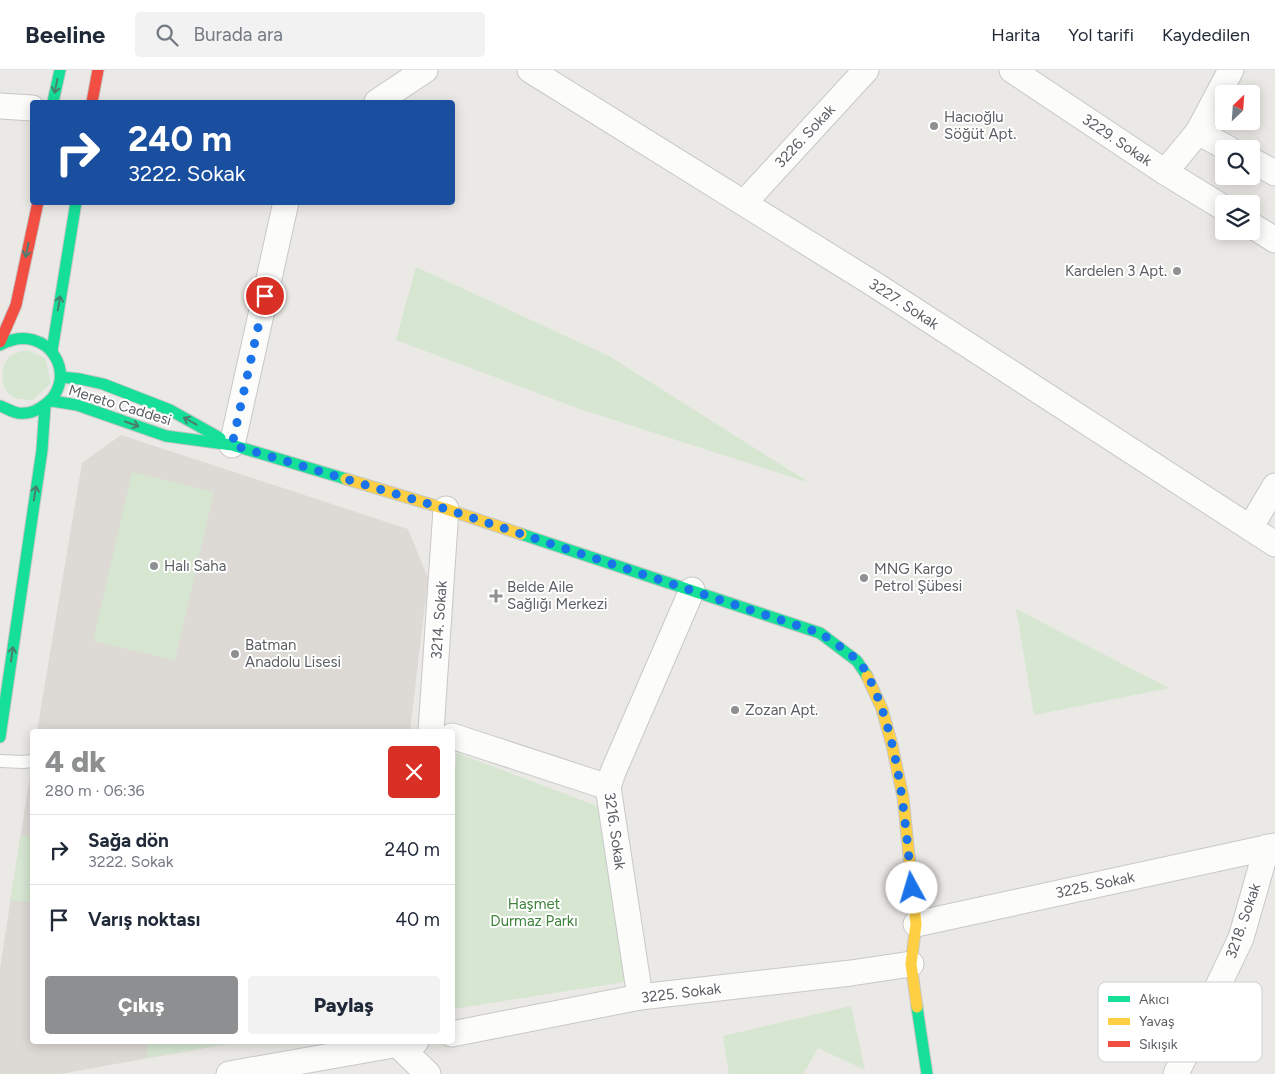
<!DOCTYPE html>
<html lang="tr">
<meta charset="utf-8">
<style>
body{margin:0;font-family:Figtree,sans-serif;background:#f2f2f3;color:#1f2937;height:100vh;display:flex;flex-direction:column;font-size:19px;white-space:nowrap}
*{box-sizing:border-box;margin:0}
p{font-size:16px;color:#747a83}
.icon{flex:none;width:28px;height:28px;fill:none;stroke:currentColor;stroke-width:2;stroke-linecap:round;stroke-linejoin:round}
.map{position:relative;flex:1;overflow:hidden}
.side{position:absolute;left:30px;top:659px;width:425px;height:315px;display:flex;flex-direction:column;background:#fff;border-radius:5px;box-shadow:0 2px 12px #0003}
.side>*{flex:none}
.banner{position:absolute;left:30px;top:30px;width:425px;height:105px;border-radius:5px;box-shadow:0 2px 12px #0003;background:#1a4fa0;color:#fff;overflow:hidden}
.needle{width:32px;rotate:25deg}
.buttons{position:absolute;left:1215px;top:15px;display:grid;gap:10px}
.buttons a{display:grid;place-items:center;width:45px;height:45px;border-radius:5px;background:#fff;box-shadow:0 2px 12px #0003;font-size:25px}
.pin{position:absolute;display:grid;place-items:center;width:42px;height:42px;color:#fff;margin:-21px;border:2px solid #fff;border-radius:50%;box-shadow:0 1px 5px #0007}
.me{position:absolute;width:55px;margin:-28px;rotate:354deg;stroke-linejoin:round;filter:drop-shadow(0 0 4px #0008)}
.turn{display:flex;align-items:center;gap:18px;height:105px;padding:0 15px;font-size:22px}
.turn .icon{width:65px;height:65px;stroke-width:2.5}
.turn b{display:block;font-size:35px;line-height:42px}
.round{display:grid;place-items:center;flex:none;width:52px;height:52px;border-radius:5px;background:#f2f2f3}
.overview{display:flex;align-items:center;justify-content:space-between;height:85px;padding:0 15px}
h1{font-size:30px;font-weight:800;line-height:38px;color:#8d8f90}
.cta{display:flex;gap:10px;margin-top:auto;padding:10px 15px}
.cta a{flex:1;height:58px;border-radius:5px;background:#8d8f90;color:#fff;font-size:20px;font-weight:800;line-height:58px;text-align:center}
.cta a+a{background:#f2f2f3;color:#1f2937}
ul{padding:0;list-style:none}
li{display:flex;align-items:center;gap:15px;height:70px;padding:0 15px;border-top:1px solid #e0e1e3}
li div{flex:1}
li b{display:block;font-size:19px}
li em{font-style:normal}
header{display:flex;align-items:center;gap:30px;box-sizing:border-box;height:70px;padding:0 25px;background:#fff;border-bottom:1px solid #e0e1e3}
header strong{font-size:24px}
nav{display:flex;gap:28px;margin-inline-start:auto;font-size:18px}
.search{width:350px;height:45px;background:#f2f2f3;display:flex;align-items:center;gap:12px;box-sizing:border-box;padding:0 18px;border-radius:5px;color:#747a83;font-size:19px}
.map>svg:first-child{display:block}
.education{fill:#ddd9d5}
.green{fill:#d6e6d1}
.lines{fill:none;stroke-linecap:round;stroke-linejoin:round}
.lane-casing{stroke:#c7c8c7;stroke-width:14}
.street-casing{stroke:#c7c8c7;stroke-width:27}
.fast-casing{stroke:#c7c7c7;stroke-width:13}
.slow-casing{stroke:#c7c7c7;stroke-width:13}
.jam-casing{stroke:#c7c7c7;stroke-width:13}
.lane{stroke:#fcfcfb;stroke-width:12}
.street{stroke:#fcfcfb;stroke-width:25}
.fast{stroke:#16e098;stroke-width:11}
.slow{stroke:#ffcf43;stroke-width:11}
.jam{stroke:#f24e42;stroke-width:11}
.oneway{stroke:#4a7f70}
.route{stroke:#1a73e8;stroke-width:9;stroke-dasharray:0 16.2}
.poi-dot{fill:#8d8f90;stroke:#fff;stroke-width:2}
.labels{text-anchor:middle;stroke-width:4;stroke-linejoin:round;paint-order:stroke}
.poi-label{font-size:15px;fill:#5b5f63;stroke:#fff;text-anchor:start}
.street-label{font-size:15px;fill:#5b5f63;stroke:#fff}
.park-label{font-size:15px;fill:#3e833a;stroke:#fff}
.key{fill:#fff;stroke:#cecfd0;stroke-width:1}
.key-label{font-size:14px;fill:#5b5f63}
</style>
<header>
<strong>Beeline</strong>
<div class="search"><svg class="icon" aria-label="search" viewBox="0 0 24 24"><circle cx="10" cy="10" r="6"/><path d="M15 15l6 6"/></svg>Burada ara</div>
<nav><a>Harita</a><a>Yol tarifi</a><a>Kaydedilen</a></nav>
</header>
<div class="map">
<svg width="1275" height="1004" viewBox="0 0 1275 1004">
<rect width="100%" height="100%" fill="#ebe9e5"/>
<g class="education">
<path d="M121 365 408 459 428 508 410 661H37L82 393Z"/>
<path d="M32 693V971H244L60 1004H1L0 1003V898Z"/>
</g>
<g class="green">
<path d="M416 197 609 286 810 413 577 338 396 270Z"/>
<path d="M22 281H30L45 288 51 313 33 330C27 330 19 330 13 327 0 319 0 299 8 288 12 284 17 283 22 281Z"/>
<path d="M132 402 214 422 175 590 93 571Z"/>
<path d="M1016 539 1169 618 1034 645Z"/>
<path d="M457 683 597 736 631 911 453 939 452 720Z"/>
<path d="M21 765 32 766V832L10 831Z"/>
<path d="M851 936 865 1000 818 978 803 1004H729L723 966Z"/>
<path d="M148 971H244L147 988Z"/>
</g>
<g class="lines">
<g class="lane-casing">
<path id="lane" d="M0 691 23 692 32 691"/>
</g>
<g class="street-casing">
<g id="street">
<path d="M530 0 877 216 1275 474"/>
<path d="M1012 0 1165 102 1224 138"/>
<path d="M377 32 425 0"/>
<path d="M0 36 32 38"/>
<path d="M1198 62 1229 79"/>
<path d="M1251 90 1275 103"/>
<path d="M1165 102 1198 62 1231 0"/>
<path d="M744 133 866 0"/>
<path d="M1251 155 1275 170"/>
<path d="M232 375 286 132"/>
<path d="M1250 458 1275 416"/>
<path d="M431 661 446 439"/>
<path d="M452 666 608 717"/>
<path d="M916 854 1275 776"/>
<path d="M640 927 608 717 613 702 692 520"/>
<path d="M452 964 640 927 851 903 911 894"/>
<path d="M398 971V975L428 1004"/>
<path d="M229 1004 416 971"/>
<path d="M1176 1004 1241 868 1267 777"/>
</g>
</g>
<g class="fast-casing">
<g id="fast">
<path d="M53 32 60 0"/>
<path d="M0 275C50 248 84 313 40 338 34 342 26 344 18 343 12 342 6 338 0 336"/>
<path d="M52 281 76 132"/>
<path d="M61 307 80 309 103 314 170 340 220 368"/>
<path d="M52 331 77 335 166 366 232 375 346 409"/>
<path d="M521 464 820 563 857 591 867 606"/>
<path d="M0 667 42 380 45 336"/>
<path d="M917 937 927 1004"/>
</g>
</g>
<g class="slow-casing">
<g id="slow">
<path d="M346 409 446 439 521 464"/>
<path d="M867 606 882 639 892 675 903 727 916 854 911 894 917 937"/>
</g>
</g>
<g class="jam-casing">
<g id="jam">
<path d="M92 32 98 0"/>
<path d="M0 272 16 235 38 132"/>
</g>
</g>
<use href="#lane" class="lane"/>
<use href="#street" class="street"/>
<use href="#fast" class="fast"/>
<use href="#slow" class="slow"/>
<use href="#jam" class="jam"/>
</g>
<defs><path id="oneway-shaft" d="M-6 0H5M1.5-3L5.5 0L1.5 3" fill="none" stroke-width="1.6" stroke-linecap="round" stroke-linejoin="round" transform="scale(1.25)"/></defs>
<g class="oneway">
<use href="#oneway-shaft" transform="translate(56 16) rotate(101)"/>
<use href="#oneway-shaft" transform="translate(27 180) rotate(102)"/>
<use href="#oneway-shaft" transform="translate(59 233) rotate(-81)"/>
<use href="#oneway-shaft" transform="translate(190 351) rotate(-151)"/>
<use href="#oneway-shaft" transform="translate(132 354) rotate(19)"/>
<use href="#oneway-shaft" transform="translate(35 423) rotate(-81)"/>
<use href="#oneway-shaft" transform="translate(12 584) rotate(-82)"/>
</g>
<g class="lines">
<path class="route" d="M265 226 232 375 446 439 820 563C832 571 846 580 857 590 866 599 871 612 876 623 901 685 905 753 912 818"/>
</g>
<g class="poi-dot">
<circle cx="934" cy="56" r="5"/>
<circle cx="1177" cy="201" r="5"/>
<circle cx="154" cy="496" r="5"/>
<circle cx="864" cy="508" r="5"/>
<path d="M493.5 518.5h5v5h5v5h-5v5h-5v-5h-5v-5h5z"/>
<circle cx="235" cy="584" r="5"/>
<circle cx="735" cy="640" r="5"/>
</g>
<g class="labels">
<g class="poi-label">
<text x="944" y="52">Hacıoğlu<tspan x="944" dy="17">Söğüt Apt.</tspan></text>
<text x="1167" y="206" text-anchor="end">Kardelen 3 Apt.</text>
<text x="164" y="501">Halı Saha</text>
<text x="874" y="504">MNG Kargo<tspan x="874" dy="17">Petrol Şübesi</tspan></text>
<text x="507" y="522">Belde Aile<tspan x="507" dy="17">Sağlığı Merkezi</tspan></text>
<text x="245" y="580">Batman<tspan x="245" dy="17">Anadolu Lisesi</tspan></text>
<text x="745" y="645">Zozan Apt.</text>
</g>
<g class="street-label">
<text transform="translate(805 66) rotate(-47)" y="5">3226. Sokak</text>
<text transform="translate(1117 70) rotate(34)" y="5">3229. Sokak</text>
<text transform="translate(904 234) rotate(33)" y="5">3227. Sokak</text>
<text transform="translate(120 335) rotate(17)" y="5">Mereto Caddesi</text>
<text transform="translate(439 550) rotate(-86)" y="5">3214. Sokak</text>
<text transform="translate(615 761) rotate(82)" y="5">3216. Sokak</text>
<text transform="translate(1095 815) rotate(-12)" y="5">3225. Sokak</text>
<text transform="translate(1243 851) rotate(-71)" y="5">3218. Sokak</text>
<text transform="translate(681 923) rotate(-7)" y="5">3225. Sokak</text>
</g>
<g class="park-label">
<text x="534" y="839">Haşmet<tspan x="534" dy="17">Durmaz Parkı</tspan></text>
</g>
</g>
<rect x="1098" y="912" width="164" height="80" rx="8" class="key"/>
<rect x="1108" y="926" width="22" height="6" fill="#16e098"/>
<rect x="1108" y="948" width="22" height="7" fill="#ffcf43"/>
<rect x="1108" y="971" width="22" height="6" fill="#f24e42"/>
<g class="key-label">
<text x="1139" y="934">Akıcı</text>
<text x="1139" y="956">Yavaş</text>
<text x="1139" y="979">Sıkışık</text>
</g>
</svg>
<div class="buttons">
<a><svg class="needle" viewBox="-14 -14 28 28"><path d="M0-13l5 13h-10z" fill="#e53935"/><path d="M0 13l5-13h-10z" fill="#747a83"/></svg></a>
<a><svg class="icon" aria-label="search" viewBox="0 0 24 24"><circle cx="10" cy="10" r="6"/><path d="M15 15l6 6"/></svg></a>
<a><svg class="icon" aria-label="layers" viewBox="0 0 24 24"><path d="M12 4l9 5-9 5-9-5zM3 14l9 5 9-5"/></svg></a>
</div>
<div class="pin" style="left:265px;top:226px;background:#d93025"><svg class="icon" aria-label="arrive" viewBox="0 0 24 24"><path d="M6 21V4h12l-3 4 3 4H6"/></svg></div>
<svg class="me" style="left:912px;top:818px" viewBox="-20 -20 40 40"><circle r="19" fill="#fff"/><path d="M0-13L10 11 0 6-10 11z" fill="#1a73e8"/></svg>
<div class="banner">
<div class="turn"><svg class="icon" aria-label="right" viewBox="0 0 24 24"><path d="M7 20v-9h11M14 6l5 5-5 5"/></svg><div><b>240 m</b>3222. Sokak</div></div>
</div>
<section class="side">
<div class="overview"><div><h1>4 dk</h1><p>280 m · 06:36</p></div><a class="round" style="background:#d93025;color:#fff"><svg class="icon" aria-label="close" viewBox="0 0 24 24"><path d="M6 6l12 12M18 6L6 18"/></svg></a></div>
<ul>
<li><svg class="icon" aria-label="right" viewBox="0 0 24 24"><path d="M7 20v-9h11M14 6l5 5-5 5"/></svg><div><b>Sağa dön</b><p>3222. Sokak</p></div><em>240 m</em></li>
<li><svg class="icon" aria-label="arrive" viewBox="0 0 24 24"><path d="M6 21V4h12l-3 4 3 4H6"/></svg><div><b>Varış noktası</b></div><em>40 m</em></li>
</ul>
<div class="cta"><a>Çıkış</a><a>Paylaş</a></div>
</section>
</div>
